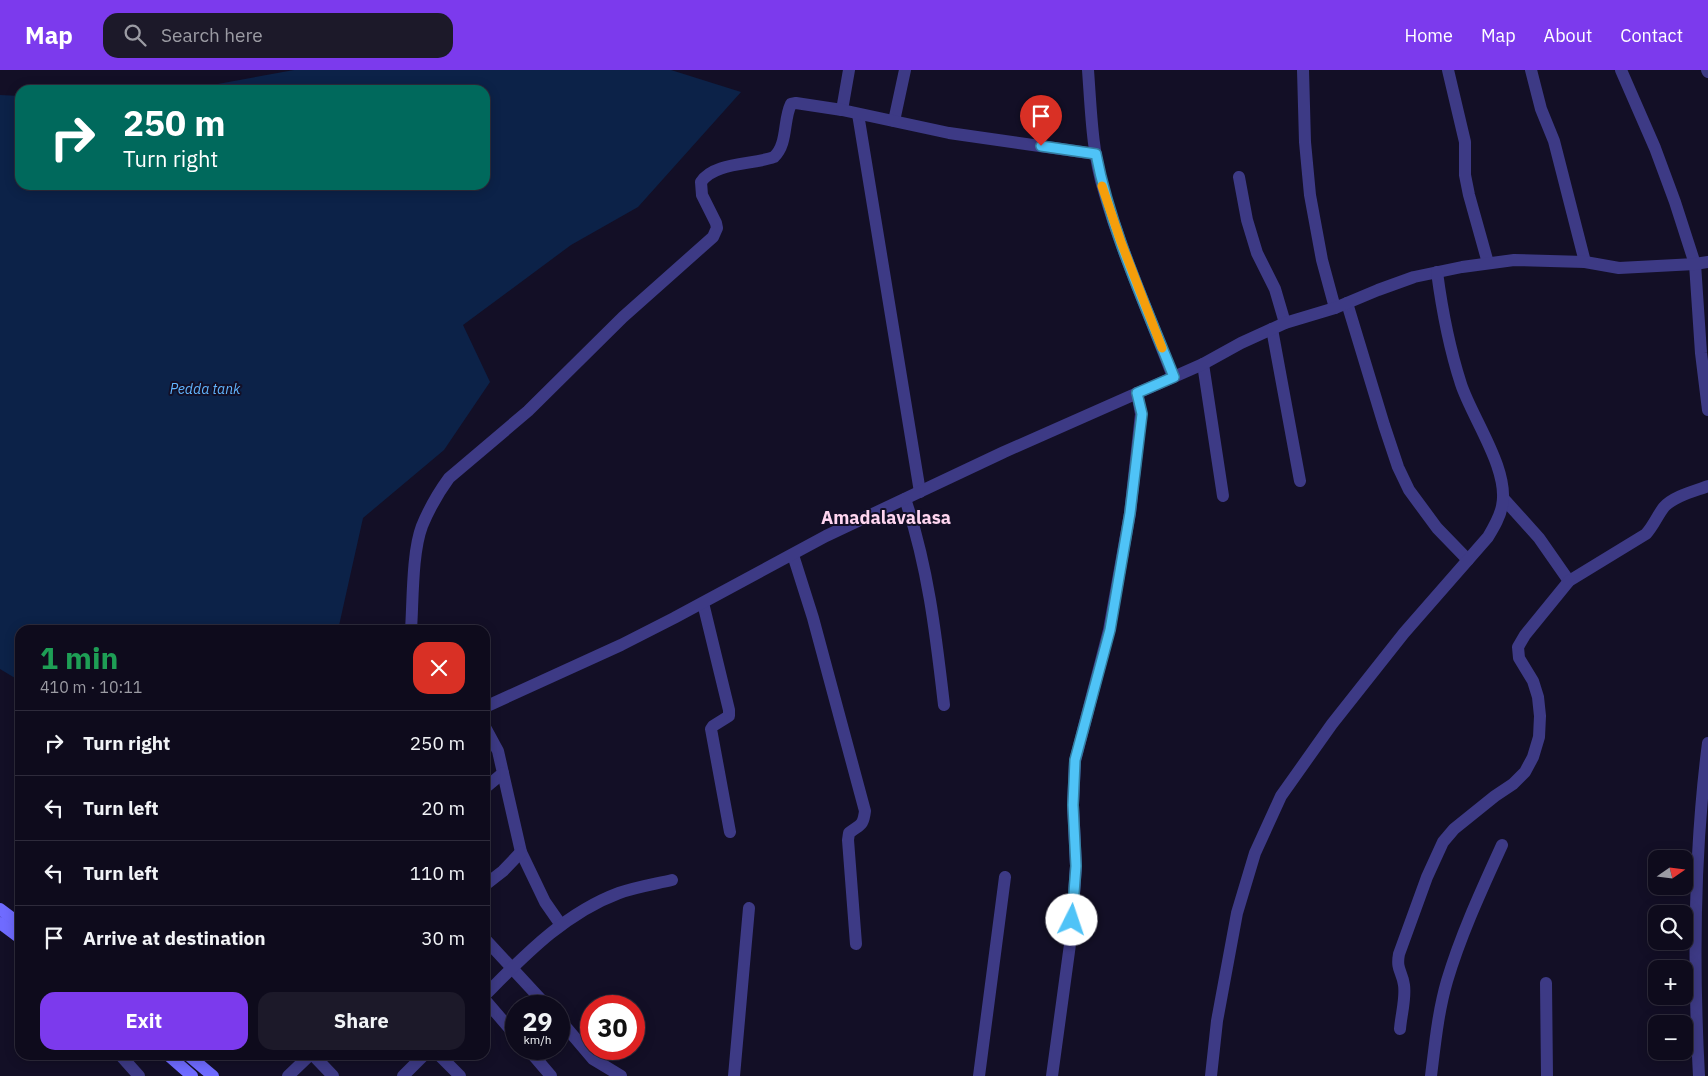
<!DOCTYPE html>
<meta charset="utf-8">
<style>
body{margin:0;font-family:"IBM Plex Sans",sans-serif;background:#1c1929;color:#f1f3f6;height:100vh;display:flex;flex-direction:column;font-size:19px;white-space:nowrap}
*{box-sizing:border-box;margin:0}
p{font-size:16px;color:#9b9ba3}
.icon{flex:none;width:28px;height:28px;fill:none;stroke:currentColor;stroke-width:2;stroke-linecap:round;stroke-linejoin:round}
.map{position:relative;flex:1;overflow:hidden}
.details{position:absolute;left:15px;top:555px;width:475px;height:435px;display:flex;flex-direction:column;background:#0e0b1c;border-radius:15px;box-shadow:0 2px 12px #0003,0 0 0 1px #2e2b3b}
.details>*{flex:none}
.banner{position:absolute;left:15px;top:15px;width:475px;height:105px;border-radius:15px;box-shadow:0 2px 12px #0003,0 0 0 1px #2e2b3b;background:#00695c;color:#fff;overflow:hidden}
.needle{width:32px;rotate:76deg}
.fabs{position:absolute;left:1648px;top:780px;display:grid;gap:10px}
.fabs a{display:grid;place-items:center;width:45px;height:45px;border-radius:10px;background:#0e0b1c;box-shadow:0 2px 12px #0003,0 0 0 1px #2e2b3b;font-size:25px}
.speed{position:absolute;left:505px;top:925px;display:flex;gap:10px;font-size:25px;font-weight:700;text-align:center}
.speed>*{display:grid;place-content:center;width:65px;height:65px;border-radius:50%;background:#0e0b1c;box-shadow:0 2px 12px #0003,0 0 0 1px #2e2b3b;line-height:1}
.speed small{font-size:12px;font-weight:400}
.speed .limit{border:8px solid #d22;background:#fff;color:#111}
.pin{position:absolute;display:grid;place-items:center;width:42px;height:42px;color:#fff;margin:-51px -21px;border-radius:50% 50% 50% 0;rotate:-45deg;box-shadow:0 0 5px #0007}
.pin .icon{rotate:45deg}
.me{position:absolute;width:55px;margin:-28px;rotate:4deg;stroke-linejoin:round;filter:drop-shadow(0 0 4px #0008)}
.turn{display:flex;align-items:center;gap:18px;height:105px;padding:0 25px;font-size:22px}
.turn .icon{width:65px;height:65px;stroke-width:2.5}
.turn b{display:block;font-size:35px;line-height:42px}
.round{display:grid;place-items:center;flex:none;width:52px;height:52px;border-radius:15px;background:#1c1929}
.summary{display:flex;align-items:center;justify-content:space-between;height:85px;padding:0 25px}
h1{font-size:30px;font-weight:700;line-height:38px;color:#1e9e55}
.cta{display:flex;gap:10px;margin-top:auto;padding:10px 25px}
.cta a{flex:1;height:58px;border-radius:15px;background:#7c3aed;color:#fff;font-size:20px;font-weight:700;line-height:58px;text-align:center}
.cta a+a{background:#1c1929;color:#f1f3f6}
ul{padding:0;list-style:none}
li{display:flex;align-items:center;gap:15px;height:65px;padding:0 25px;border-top:1px solid #2e2b3b}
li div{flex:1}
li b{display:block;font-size:19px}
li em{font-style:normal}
header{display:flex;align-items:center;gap:30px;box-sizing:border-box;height:70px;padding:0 25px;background:#7c3aed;color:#fff}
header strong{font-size:24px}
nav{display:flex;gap:28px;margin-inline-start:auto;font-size:18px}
.search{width:350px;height:45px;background:#1c1929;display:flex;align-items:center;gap:12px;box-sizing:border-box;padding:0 18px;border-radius:15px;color:#9b9ba3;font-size:19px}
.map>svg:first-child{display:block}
.water{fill:#0c2248}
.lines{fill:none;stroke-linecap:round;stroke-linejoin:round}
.street{stroke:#3d3a85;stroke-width:12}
.secondary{stroke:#6f6bff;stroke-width:12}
.route-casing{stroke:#337fa1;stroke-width:12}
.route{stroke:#4fc3f7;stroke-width:9}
.slow{stroke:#f59e0b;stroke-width:9}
.labels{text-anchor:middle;stroke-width:4;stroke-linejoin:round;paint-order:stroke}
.water-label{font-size:14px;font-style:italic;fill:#62b6ff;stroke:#130f26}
.district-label{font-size:18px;font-weight:bold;fill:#ffd6f0;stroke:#130f26}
</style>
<header>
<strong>Map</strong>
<div class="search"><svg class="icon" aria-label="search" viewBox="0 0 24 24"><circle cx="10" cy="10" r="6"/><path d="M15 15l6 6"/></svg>Search here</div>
<nav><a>Home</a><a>Map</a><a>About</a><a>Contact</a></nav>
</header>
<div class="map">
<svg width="1708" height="1006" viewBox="0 0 1708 1006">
<rect width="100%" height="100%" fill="#130f26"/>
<path class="water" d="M294 0H671L741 22 638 137 571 175 463 255 490 312 444 380 363 448 338 560H20V611L0 599V25L20 26V115H485V20H185Z"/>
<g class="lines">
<g class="street">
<path d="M1088 0C1091 40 1092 83 1104 121 1122 184 1150 246 1173 307"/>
<path d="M1303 0 1305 72 1310 125 1322 190 1335 238"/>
<path d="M1448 0 1465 72V105L1469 125 1488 193"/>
<path d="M1531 0 1541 39 1554 71 1585 192"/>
<path d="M1621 0 1655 78 1675 132 1695 194 1701 283 1708 340"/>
<path d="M1707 0 1708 2"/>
<path d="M842 40 849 0"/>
<path d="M858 44 920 422"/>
<path d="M894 51 905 0"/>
<path d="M1239 107 1247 150 1257 183 1275 219 1285 253"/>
<path d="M1347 233 1384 355 1398 397 1409 420 1437 458 1468 490"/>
<path d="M1272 259 1300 411"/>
<path d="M1203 294 1223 426"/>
<path d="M1503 428 1539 468 1569 511"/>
<path d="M905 429C928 495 936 566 944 635"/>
<path d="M793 485 813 548 865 741C863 757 860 754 849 763L848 770 856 874"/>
<path d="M703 533 729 640V646L713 656 711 659 730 762"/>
<path d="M411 560C413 531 412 482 422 456 429 439 438 423 449 408L528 341 623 247 713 167 717 158 716 153 702 125 701 112C714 92 753 95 774 87 788 74 783 50 791 34L796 33 842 40 949 63 1096 84"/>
<path d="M485 637 621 575 674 548 826 466 1004 382 1203 294 1241 273 1285 253 1335 238 1378 220 1414 207 1462 197 1514 190 1585 192 1619 198 1695 194 1708 192"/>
<path d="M485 657 498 681 503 703 485 718"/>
<path d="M503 703 521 782 545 832 561 855"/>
<path d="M485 815 503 801 521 782"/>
<path d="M485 869 547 936"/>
<path d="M1546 913 1547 1006"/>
<path d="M485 925C525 885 565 843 619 823 636 817 655 814 672 810"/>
<path d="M485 930 516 966"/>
<path d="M559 949 593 989 621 1006"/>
<path d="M1400 959C1401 945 1406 929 1404 915 1402 901 1396 900 1399 884L1427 807 1443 772 1454 759 1495 726 1513 714 1525 702 1533 687 1539 667 1540 646 1538 627 1533 611 1519 588 1518 577 1525 565 1569 511 1646 464C1654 455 1657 446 1664 437 1674 426 1695 421 1708 416"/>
<path d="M528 979 551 1006"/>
<path d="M122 985V987L139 1006"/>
<path d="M313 985 333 1006"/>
<path d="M439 985 460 1006"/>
<path d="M288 1006 310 985"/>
<path d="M403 1006 424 985"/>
<path d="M734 1006 749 838"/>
<path d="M979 1006 1005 807"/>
<path d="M1052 1006 1071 867 1076 796 1073 735 1075 691 1109 560 1130 443 1141 344 1137 323"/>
<path d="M1211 1006 1217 951 1237 843 1255 783 1281 726 1332 654 1404 563 1488 467C1494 457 1500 447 1502 436 1510 400 1472 348 1461 314 1449 277 1442 240 1437 202"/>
<path d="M1431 1006C1435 974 1438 942 1447 911 1461 864 1482 819 1502 775"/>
<path d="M1699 1006C1693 896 1694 782 1708 673"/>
</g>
<g class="secondary">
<path d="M0 839 20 854"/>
<path d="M0 853 20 868"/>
<path d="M168 985 192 1006"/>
<path d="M188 985 213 1006"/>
</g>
</g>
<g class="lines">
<g class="route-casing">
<path id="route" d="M1041 76 1096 84C1111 161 1145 234 1174 307L1137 323 1142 344 1130 443 1110 560 1075 690 1073 735 1076 796 1072 850"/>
</g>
<use href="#route" class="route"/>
<path class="slow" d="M1102 116 1121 172 1162 278"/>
</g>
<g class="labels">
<g class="water-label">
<text x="205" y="324">Pedda tank</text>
</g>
<g class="district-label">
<text x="886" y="454">Amadalavalasa</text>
</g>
</g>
</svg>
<div class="fabs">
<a><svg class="needle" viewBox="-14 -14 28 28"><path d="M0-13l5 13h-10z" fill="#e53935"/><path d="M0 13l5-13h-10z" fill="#9b9ba3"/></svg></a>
<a><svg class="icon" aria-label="search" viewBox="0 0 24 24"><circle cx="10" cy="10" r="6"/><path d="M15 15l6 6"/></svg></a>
<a>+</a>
<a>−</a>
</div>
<div class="speed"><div>29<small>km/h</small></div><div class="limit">30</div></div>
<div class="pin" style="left:1041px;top:76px;background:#d93025"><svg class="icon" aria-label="arrive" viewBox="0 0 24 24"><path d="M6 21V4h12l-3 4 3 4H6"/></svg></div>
<svg class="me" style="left:1072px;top:850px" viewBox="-20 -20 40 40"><circle r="19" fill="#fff"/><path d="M0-13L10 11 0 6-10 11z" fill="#4fc3f7"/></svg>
<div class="banner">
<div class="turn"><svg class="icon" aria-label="right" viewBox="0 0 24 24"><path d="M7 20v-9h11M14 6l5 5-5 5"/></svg><div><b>250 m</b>Turn right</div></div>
</div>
<section class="details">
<div class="summary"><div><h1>1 min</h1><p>410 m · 10:11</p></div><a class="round" style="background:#d93025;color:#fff"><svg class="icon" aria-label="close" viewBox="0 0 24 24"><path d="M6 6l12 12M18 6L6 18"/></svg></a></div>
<ul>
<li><svg class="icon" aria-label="right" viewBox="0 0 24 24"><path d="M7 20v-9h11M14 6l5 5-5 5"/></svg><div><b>Turn right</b></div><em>250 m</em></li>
<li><svg class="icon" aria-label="left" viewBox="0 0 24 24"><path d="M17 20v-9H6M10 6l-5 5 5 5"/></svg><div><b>Turn left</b></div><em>20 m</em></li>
<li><svg class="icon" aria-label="left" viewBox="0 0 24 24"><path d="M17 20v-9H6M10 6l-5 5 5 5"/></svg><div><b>Turn left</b></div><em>110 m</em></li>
<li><svg class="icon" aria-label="arrive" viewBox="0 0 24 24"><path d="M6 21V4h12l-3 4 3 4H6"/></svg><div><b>Arrive at destination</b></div><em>30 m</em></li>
</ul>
<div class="cta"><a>Exit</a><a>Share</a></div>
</section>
</div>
